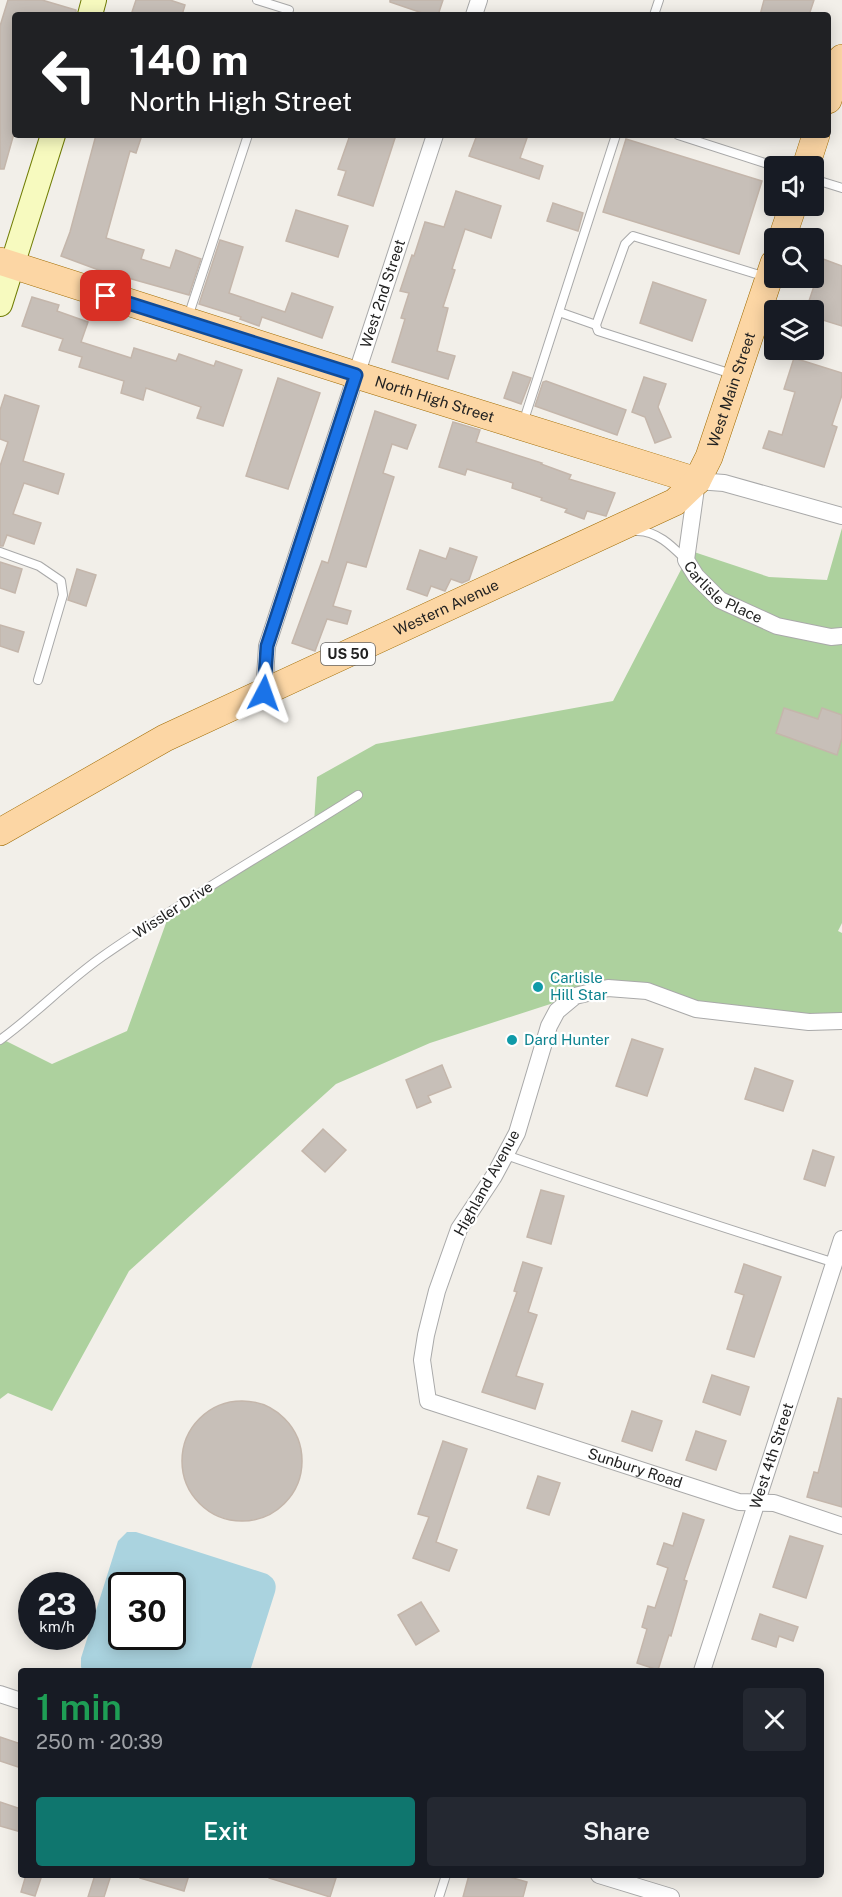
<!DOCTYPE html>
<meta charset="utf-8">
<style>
body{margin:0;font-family:"Public Sans",sans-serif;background:#242831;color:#f1f3f6;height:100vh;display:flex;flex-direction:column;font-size:22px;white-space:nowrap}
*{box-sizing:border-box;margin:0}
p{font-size:20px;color:#9ea1a6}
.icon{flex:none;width:33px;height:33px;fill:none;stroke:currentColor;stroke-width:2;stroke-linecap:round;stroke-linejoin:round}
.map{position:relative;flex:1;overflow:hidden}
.details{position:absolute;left:18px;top:1668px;width:806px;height:210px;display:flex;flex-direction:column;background:#171b24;border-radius:6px;box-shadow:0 3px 15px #0003}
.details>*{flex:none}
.banner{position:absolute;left:12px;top:12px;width:819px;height:126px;border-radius:6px;box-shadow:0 3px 15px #0003;background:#202124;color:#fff;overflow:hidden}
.fabs{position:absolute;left:764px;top:156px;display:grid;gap:12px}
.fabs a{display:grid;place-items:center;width:60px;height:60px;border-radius:6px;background:#171b24;box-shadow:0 3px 15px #0003;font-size:30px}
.speed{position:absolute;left:18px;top:1572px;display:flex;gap:12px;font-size:30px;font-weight:700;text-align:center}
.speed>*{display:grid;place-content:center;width:78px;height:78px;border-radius:50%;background:#171b24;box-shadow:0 3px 15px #0003;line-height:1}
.speed small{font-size:15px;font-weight:400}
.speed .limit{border:3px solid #111;border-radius:9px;background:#fff;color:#111}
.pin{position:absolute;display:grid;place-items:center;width:51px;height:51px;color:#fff;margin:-26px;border-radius:12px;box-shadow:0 3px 9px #0006}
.me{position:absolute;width:66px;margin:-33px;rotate:4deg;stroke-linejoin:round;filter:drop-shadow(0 0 4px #0008)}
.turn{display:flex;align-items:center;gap:21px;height:126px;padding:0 18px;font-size:27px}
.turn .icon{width:78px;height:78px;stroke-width:2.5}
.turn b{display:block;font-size:42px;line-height:51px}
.round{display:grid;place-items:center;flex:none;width:63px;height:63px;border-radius:6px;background:#242831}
.summary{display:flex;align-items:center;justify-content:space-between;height:102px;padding:0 18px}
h1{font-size:36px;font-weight:600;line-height:45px;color:#1e9e55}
.button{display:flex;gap:12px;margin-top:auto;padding:12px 18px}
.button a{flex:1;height:69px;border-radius:6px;background:#0f766e;color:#fff;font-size:24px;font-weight:600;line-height:69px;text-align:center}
.button a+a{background:#242831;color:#f1f3f6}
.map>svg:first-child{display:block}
.forest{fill:#add19e}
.water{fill:#aad3df;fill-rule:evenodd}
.building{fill:#c7bfb8;stroke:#c4b6ab;stroke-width:1.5}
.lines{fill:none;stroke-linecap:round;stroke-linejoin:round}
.lane-casing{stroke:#a9a9a9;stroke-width:10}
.street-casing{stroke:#a9a9a9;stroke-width:18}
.secondary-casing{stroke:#707d05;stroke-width:26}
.primary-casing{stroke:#a06b00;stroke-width:28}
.lane{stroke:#fff;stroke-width:8}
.street{stroke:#fff;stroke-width:16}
.secondary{stroke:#f7fabf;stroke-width:24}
.primary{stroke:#fcd6a4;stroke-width:27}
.route-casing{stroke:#114b97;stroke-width:15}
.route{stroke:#1a73e8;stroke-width:10}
.culture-dot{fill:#0f9aa8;stroke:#fff;stroke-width:2}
.labels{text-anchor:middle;stroke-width:4.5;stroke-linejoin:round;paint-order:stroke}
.shield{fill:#fff;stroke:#646464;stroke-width:1.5}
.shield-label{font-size:14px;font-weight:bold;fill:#222}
.street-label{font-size:15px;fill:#222;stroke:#fff}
.culture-label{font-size:15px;fill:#0d838f;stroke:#fff;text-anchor:start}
</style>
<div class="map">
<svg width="842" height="1897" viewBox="0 0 842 1897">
<rect width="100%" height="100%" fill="#f2efe9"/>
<path class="forest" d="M842 528V923L838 931 842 933V1021L720 1012 647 991 575 996 430 1043 336 1084 129 1271 52 1411 8 1393 0 1399V1040L2 1039 52 1064 127 1031 170 912 314 823 317 777 376 744 613 701 686 560 688 550 769 577 827 580Z"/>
<path class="water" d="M127 1532H136L267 1574C275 1579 277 1584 275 1592L250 1671H83L81 1667V1658L118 1541ZM122 1586H172V1636H122Z"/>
<g class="building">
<path d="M8 0H42L76 10V15H15V130L4 169H0V26Z"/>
<path d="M136 0H170L185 5 182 15H131Z"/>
<path d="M390 0H443L438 15H428L390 2Z"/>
<path d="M764 0H814L809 15H760Z"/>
<path d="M96 135H142L136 153 130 151 106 238 144 250 141 259 170 268 176 250 201 259 189 295 96 269 61 256 70 232Z"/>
<path d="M350 135H396L373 206 338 195 346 171 338 169Z"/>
<path d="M477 135H519L527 138 520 158 543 166 539 179 469 156Z"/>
<path d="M626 139 762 181 739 254 603 212Z"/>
<path d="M456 191 501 206 491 238 465 229 452 269 455 270 443 307 448 308 437 351 455 356 448 379 392 362 405 319 401 318 409 293 400 291 412 255 414 256 425 222 444 227Z"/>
<path d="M553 203 583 213 578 231 547 221Z"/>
<path d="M296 210 348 226 338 257 286 241Z"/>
<path d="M220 240 243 247 229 293 285 312 292 293 333 307 322 338 262 317 259 326 240 319 241 317 199 304Z"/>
<path d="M823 259 842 266V326L813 317V310H806Z"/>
<path d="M653 282 706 300 692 341 640 323Z"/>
<path d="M32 297 59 305 57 311 88 322 81 342 131 358 134 348 176 361 179 354 214 366 216 361 242 370 223 426 197 418 201 407 146 388 143 400 121 393 124 381 79 367 82 357 59 350 63 339 22 326Z"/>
<path d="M794 358 842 373V395L832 425 837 427 824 467 763 448 769 431 782 435 795 392 784 389Z"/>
<path d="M513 372 531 378 521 404 504 398Z"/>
<path d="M644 377 666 384 658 407 671 437 655 443 645 417 632 412Z"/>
<path d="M278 378 320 393 288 489 246 476Z"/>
<path d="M546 381 626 410 617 435 535 406 543 382Z"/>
<path d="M5 395 39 406 23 461 64 474 58 494 24 483 13 514 41 523 34 544 7 535 3 546H0V466L8 442 0 439V410Z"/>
<path d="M375 411 416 425 407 449 392 444 383 473 394 477 366 567 347 562 333 606 351 611 347 624 327 619 315 651 292 643 322 561 328 563Z"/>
<path d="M453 422 480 430 476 442 542 463 541 464 571 475 569 479 615 493 606 516 587 511 584 519 565 512 567 509 541 500 542 498 512 488 513 483 467 469 465 475 439 467Z"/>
<path d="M450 548 477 557 469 580 462 583 451 579 445 591 431 586 427 596 407 589 420 550 446 559Z"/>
<path d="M0 562 22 569 15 593 0 588Z"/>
<path d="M77 569 96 575 86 606 68 600Z"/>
<path d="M0 625 24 632 18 652 0 646Z"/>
<path d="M784 708 818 719 822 708 842 715V738L837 755 776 733Z"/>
<path d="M632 1039 663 1049 647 1096 616 1086Z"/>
<path d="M442 1065 451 1087 428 1096 431 1102 417 1108 406 1080Z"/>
<path d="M755 1068 793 1081 783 1111 745 1099Z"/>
<path d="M323 1129 346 1150 325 1172 302 1151Z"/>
<path d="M813 1150 834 1157 825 1186 804 1179Z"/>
<path d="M541 1190 564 1196 551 1244 527 1237Z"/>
<path d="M523 1262 542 1268 528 1312 537 1315 516 1376 543 1384 535 1409 482 1392 517 1292 514 1291Z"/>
<path d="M744 1264 781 1277 754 1357 727 1349 744 1295 735 1292Z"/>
<path d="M712 1375 749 1387 740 1415 703 1402Z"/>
<path d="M838 1398 842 1399V1507L807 1497 814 1472 818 1473Z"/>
<circle cx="242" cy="1461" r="60"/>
<path d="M632 1411 662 1421 652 1451 622 1441Z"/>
<path d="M696 1431 726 1441 716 1470 686 1460Z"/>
<path d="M443 1441 467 1449 436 1542 457 1550 449 1571 413 1558 429 1517 418 1514Z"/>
<path d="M538 1476 560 1483 549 1515 527 1508Z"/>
<path d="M683 1513 704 1520 684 1580 687 1581 671 1636 669 1635 658 1670 637 1663 647 1629 642 1627 648 1606 655 1608 668 1568 657 1564 664 1543 673 1546Z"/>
<path d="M790 1536 823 1546 806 1598 773 1587Z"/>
<path d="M421 1602 439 1631 416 1645 398 1615Z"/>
<path d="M760 1614 798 1627 793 1641 779 1636 776 1647 752 1639Z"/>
<path d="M0 1737 21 1744V1768L0 1761Z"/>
<path d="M0 1802 21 1809V1832L0 1826Z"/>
<path d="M26 1875H42L35 1896 21 1892Z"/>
<path d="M95 1875H111L104 1897H88Z"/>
<path d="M141 1875H189L184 1891 140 1878Z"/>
<path d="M269 1875H325L336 1878 330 1897 269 1878Z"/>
<path d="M469 1875H503L527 1882 523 1897H463Z"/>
</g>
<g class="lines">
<g class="lane-casing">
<g id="lane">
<path d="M257 0 289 10"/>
<path d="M654 15 659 0"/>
<path d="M678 135 774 166"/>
<path d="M813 179 842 188"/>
<path d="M559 312 596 325"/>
<path d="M188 317 248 135"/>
<path d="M732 374 598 331 596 325 625 244 633 236 766 277"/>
<path d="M523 423 616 135"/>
<path d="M636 531C656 530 672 546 685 559"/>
<path d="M0 552 39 566 61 581 63 595 38 680"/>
<path d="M0 1040C36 1014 66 982 103 956 185 899 273 849 358 795"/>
<path d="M506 1155C615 1193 725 1228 835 1263"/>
<path d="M439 1897 446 1875"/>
</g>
</g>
<g class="street-casing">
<g id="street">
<path d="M474 15 479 0"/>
<path id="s1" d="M842 516 724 483 697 481 686 560 696 576 720 600 777 626 831 637 842 636"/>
<path id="s2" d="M264 693 267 646 435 135"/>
<path id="s3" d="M842 1021 809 1022 696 1009 647 991 608 988 575 996 557 1011 549 1026 517 1133 494 1176 459 1229 437 1291 426 1335 422 1360 428 1401 739 1502 774 1503 842 1526"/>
<path id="s4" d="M702 1671 842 1239"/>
<path d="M0 1694 21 1701"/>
<path d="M599 1875 671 1897"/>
</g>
</g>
<g class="secondary-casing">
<g id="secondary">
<path d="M90 15 94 0"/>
<path d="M0 304 53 135"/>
</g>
</g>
<g class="primary-casing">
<g id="primary">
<path d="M828 100 842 58"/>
<path d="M806 166 816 135"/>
<path d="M782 238 793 206"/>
<path id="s5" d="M0 261 356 375 697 481"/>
<path id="s6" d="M0 832 165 738 675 502 697 481 709 457 774 263"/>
</g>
</g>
<use href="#lane" class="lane"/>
<use href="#street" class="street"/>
<use href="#secondary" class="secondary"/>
<use href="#primary" class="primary"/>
</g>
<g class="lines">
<g class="route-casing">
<path id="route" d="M106 296 356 375 267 646 264 693"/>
</g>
<use href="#route" class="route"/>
</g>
<g class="culture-dot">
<circle cx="538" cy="987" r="6"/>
<circle cx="512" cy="1040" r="6"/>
</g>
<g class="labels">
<rect class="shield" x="321" y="643" width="54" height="22" rx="4.5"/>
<g class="shield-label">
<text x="348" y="659">US 50</text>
</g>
<g class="street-label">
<text dy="5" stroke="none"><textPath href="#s2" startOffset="418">West 2nd Street</textPath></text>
<text dy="5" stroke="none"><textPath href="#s6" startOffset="880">West Main Street</textPath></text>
<text dy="5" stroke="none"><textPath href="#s5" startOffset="456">North High Street</textPath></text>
<text dy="5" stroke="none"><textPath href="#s1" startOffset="280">Carlisle Place</textPath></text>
<text dy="5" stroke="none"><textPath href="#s6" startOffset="500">Western Avenue</textPath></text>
<text transform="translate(173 910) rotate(-33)" y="5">Wissler Drive</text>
<text transform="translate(487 1183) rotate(-61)" y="5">Highland Avenue</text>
<text dy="5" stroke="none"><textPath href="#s4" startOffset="226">West 4th Street</textPath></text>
<text dy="5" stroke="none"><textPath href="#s3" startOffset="932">Sunbury Road</textPath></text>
</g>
<g class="culture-label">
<text x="550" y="983">Carlisle<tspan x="550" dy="17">Hill Star</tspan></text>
<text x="524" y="1045">Dard Hunter</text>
</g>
</g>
</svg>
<div class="fabs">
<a><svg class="icon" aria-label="sound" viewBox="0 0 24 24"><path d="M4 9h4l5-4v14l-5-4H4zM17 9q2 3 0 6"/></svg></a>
<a><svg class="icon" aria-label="search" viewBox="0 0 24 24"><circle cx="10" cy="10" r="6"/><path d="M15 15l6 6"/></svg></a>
<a><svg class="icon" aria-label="layers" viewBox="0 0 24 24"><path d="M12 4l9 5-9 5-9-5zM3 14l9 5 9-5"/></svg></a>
</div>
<div class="speed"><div>23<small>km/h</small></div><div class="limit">30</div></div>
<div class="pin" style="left:106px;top:296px;background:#d93025"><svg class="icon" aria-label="arrive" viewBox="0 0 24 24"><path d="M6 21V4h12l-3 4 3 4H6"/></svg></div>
<svg class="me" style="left:264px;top:693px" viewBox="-20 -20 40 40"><path d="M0-17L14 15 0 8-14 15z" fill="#1a73e8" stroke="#fff" stroke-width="4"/></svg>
<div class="banner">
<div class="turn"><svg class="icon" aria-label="left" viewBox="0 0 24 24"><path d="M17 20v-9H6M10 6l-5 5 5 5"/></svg><div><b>140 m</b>North High Street</div></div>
</div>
<section class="details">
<div class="summary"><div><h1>1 min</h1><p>250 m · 20:39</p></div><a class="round"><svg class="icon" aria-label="close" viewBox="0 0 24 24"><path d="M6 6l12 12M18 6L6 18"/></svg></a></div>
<div class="button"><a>Exit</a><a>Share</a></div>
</section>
</div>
